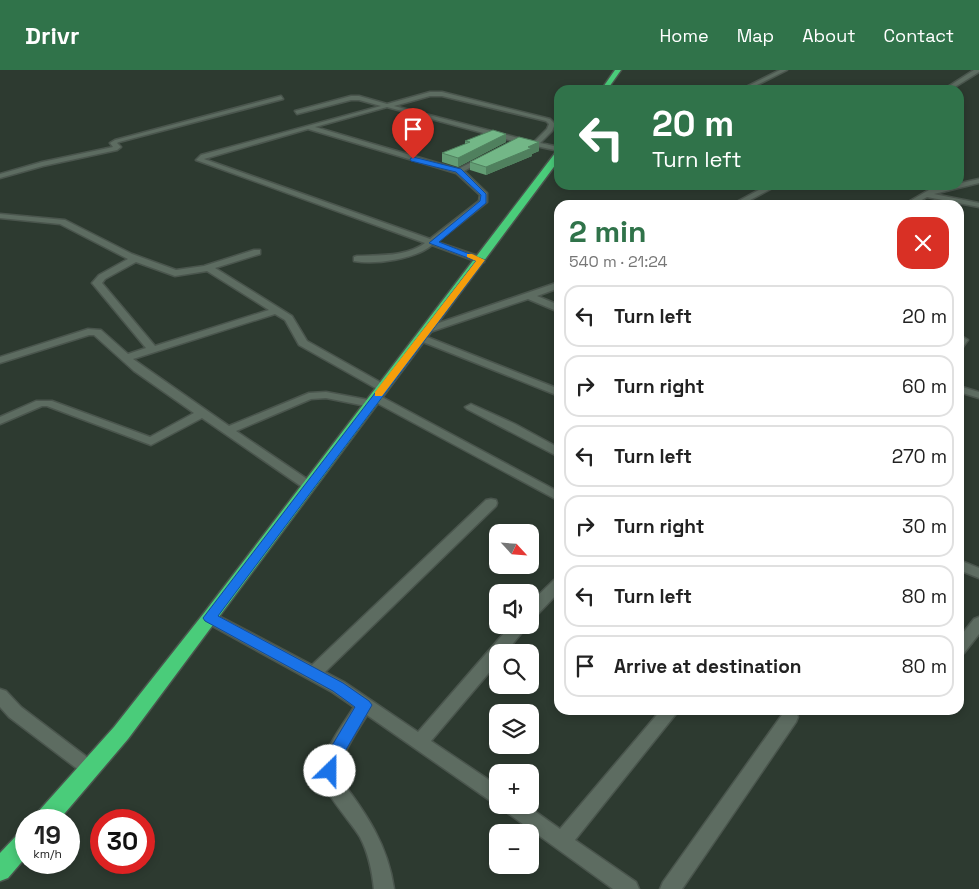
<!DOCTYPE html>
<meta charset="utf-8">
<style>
body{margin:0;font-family:"Space Grotesk",sans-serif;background:#f6f6f6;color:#222;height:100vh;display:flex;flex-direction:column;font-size:19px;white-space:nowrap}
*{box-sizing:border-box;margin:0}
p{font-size:16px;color:#767676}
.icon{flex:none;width:28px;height:28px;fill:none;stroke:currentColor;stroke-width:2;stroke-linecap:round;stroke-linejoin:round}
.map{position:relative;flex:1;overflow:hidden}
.panel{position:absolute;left:554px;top:130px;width:410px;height:515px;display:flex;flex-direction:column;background:#fff;border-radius:15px;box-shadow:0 2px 8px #0003}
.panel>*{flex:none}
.hud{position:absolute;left:554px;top:15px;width:410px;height:105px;border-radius:15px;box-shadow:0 2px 8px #0003;background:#30734a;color:#fff;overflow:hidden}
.needle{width:32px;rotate:116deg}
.buttons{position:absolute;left:489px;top:454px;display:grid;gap:10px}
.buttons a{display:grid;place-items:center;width:50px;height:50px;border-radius:10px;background:#fff;box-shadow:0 2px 8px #0003;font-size:25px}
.speed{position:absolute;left:15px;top:739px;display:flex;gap:10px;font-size:25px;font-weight:700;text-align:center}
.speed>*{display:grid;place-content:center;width:65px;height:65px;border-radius:50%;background:#fff;box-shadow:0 2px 8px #0003;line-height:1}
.speed small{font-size:12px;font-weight:400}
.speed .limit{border:8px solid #d22;background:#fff;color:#111}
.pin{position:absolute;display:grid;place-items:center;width:42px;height:42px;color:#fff;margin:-51px -21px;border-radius:50% 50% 50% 0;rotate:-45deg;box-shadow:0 0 5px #0007}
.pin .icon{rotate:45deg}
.me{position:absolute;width:55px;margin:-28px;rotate:23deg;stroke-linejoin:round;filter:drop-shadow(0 0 4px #0008)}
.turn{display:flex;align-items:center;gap:18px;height:105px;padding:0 15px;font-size:22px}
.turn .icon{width:65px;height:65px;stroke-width:2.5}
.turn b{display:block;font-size:35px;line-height:42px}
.round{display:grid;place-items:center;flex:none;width:52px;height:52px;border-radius:15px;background:#f6f6f6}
.overview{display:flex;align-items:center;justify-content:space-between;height:85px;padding:0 15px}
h1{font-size:30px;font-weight:800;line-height:38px;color:#30734a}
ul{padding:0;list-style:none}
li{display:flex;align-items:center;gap:15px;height:62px;margin:0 10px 8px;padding:0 5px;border:2px solid #e0e0e0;border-radius:15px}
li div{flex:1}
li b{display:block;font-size:19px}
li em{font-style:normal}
header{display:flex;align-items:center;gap:30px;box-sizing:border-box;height:70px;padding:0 25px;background:#30734a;color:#fff}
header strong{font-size:24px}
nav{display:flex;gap:28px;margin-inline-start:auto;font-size:18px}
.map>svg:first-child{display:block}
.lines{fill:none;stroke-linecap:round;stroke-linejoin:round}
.minor-casing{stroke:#4a554d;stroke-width:3}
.highway-casing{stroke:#4a554d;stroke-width:3}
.minor{fill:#5d6c61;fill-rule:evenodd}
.highway{fill:#4acc7a;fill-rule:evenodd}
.wall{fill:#639d74}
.shaded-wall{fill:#50805e}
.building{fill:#73b787;stroke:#50805e}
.route{fill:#1a73e8;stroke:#114b97}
.slow{fill:#f59e0b}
</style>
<header>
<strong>Drivr</strong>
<nav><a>Home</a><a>Map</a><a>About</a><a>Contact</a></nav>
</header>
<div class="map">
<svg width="979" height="819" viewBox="0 0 979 819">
<rect width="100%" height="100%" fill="#2d3a30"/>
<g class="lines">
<g class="minor-casing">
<g id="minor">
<path d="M780 0H787L747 20H740Z"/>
<path d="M974 0H979V2L950 20H943Z"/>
<path d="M430 22H442L550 49 555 54 552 61 540 73 559 77V81L513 71 387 37 315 57 458 99 482 87H486V89L464 101 487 123V132L437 172 484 188V192H478L432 175C415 189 376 195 354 191V187L357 186C380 185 406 187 425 173L196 90 201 85 381 36 359 30H351L297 44 295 41 351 26H359L387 34ZM430 26H442L546 51 549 54 547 59 534 72 394 36ZM308 59 456 103 480 125 479 131 430 169 204 89Z"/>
<path d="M281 26 283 29 119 72 117 73 121 77 117 80 43 96 0 108V104L42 92 113 77 110 73 115 70Z"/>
<path d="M979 109V113L934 124 979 133V137L927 127 913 135H903L929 120Z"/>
<path d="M768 115H778L741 135H731Z"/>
<path d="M0 144 65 150 132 184 176 200 204 196 254 180H260V184L215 198 292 246 307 271 387 316 388 318 387 320H379L299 275 285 250 275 244 133 289 229 356 309 323 326 322 374 331 370 328 372 326H380L559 422V431L375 332V336L371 337 326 328 311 329 236 361 313 413 315 416 309 420 305 419 202 348 151 375 47 336H42L0 354V347L36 331H52L150 367 194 343 134 301 94 265H89L0 293V287L88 259 101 260 128 284 146 278 92 213 99 205 128 189 60 154 0 148ZM136 192 175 206 207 201 269 240 155 276 102 213 105 209Z"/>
<path d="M559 212V218L537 226 559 235V242L528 229 430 262 427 263 422 260 424 258Z"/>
<path d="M422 265 559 319V326L418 270V266Z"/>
<path d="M963 267 968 270 963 277 959 278V269Z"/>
<path d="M959 316 979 322V328L959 322Z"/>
<path d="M471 334 515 354 559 378V387L467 339 465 337Z"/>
<path d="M491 429 496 430 497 433 496 436 325 602 344 612 418 662 511 555H528L506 582H498V592L431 671 498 716V734L492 732 367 645C355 665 339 685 340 709 366 743 388 775 394 819H374C372 801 369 784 360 767 350 750 320 720 322 702 324 678 342 656 354 637L332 622 205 552 203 548 205 544 210 543 215 544 312 595 486 430Z"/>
<path d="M959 490 979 498V508L959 500Z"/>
<path d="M559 509V522L535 547 530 548V533L554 510Z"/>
<path d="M979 547V564L964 583 959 585V568L974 549Z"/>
<path d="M0 619 6 621 21 637 96 694 99 699 96 704 90 707 84 704 9 647 0 637Z"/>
<path d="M661 640H679L575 770 636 812 639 819H613L505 741 502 735H526L560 759Z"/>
<path d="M790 640 796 642 798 647 796 652 682 819H660L663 812 784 642Z"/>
</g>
</g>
<g class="highway-casing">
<g id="highway">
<path d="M615 0H621L607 20H601Z"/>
<path d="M556 82H559V90L128 669 59 750H34L37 743 114 657 204 543Z"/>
<path d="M26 761V787L8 808 0 811V783L18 764Z"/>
</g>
</g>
<use href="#minor" class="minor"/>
<use href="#highway" class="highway"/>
</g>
<g class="wall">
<path d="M506 64V72L458 97 442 92V83L465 74V71Z"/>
<path d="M539 72V81L532 84V86L486 105 470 100V92Z"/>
</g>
<g class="shaded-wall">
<path d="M506 64V72L458 97V88Z"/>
<path d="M539 72V81L532 84V86L486 105V97Z"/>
</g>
<g class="building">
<path d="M493 60 506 64 458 88 442 83 470 72 465 71Z"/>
<path d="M519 67 539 72 528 77 532 78 486 97 470 92Z"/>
</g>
<path class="route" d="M413 87 461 99 486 124V133L439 172 485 190 218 546 343 613 369 631 372 635 340 690 335 706 330 708 324 706 321 701 327 684 355 637 333 621 205 551 203 548 476 191 429 173 480 131 481 125 456 102 411 91 410 89Z"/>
<path class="slow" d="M467 184H472L485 190 382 326H375V322L476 191 467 187Z"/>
</svg>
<div class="buttons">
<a><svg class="needle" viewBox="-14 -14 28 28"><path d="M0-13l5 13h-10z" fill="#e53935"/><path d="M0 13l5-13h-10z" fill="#767676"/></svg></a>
<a><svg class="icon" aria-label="sound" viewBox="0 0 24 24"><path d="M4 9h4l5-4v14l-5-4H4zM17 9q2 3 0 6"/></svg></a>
<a><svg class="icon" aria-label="search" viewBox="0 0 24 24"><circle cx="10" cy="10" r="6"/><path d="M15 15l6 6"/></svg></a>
<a><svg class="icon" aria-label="layers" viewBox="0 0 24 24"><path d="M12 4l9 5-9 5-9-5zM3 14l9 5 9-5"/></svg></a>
<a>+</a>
<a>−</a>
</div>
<div class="speed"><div>19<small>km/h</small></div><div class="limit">30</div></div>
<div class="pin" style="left:413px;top:89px;background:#d93025"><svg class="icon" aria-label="arrive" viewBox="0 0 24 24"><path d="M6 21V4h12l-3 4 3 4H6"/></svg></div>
<svg class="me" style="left:330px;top:701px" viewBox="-20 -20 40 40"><circle r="19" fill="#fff"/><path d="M0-13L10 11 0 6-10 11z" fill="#1a73e8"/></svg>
<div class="hud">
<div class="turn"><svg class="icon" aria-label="left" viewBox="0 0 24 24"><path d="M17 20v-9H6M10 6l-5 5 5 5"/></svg><div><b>20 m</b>Turn left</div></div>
</div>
<section class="panel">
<div class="overview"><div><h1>2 min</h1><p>540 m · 21:24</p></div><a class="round" style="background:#d93025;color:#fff"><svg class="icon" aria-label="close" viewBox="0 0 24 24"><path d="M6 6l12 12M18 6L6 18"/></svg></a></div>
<ul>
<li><svg class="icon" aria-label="left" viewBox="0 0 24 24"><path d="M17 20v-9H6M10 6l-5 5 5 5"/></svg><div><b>Turn left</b></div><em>20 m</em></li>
<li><svg class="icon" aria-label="right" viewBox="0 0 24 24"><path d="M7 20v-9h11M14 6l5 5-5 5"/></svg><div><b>Turn right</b></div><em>60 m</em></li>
<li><svg class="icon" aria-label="left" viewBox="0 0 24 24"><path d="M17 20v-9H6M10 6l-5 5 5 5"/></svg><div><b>Turn left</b></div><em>270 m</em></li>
<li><svg class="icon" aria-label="right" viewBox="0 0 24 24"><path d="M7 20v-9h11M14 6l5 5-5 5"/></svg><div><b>Turn right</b></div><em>30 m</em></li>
<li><svg class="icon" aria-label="left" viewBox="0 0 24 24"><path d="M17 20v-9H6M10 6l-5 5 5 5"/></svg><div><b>Turn left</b></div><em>80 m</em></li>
<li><svg class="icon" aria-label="arrive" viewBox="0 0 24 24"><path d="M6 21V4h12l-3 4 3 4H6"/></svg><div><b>Arrive at destination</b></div><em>80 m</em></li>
</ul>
</section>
</div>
